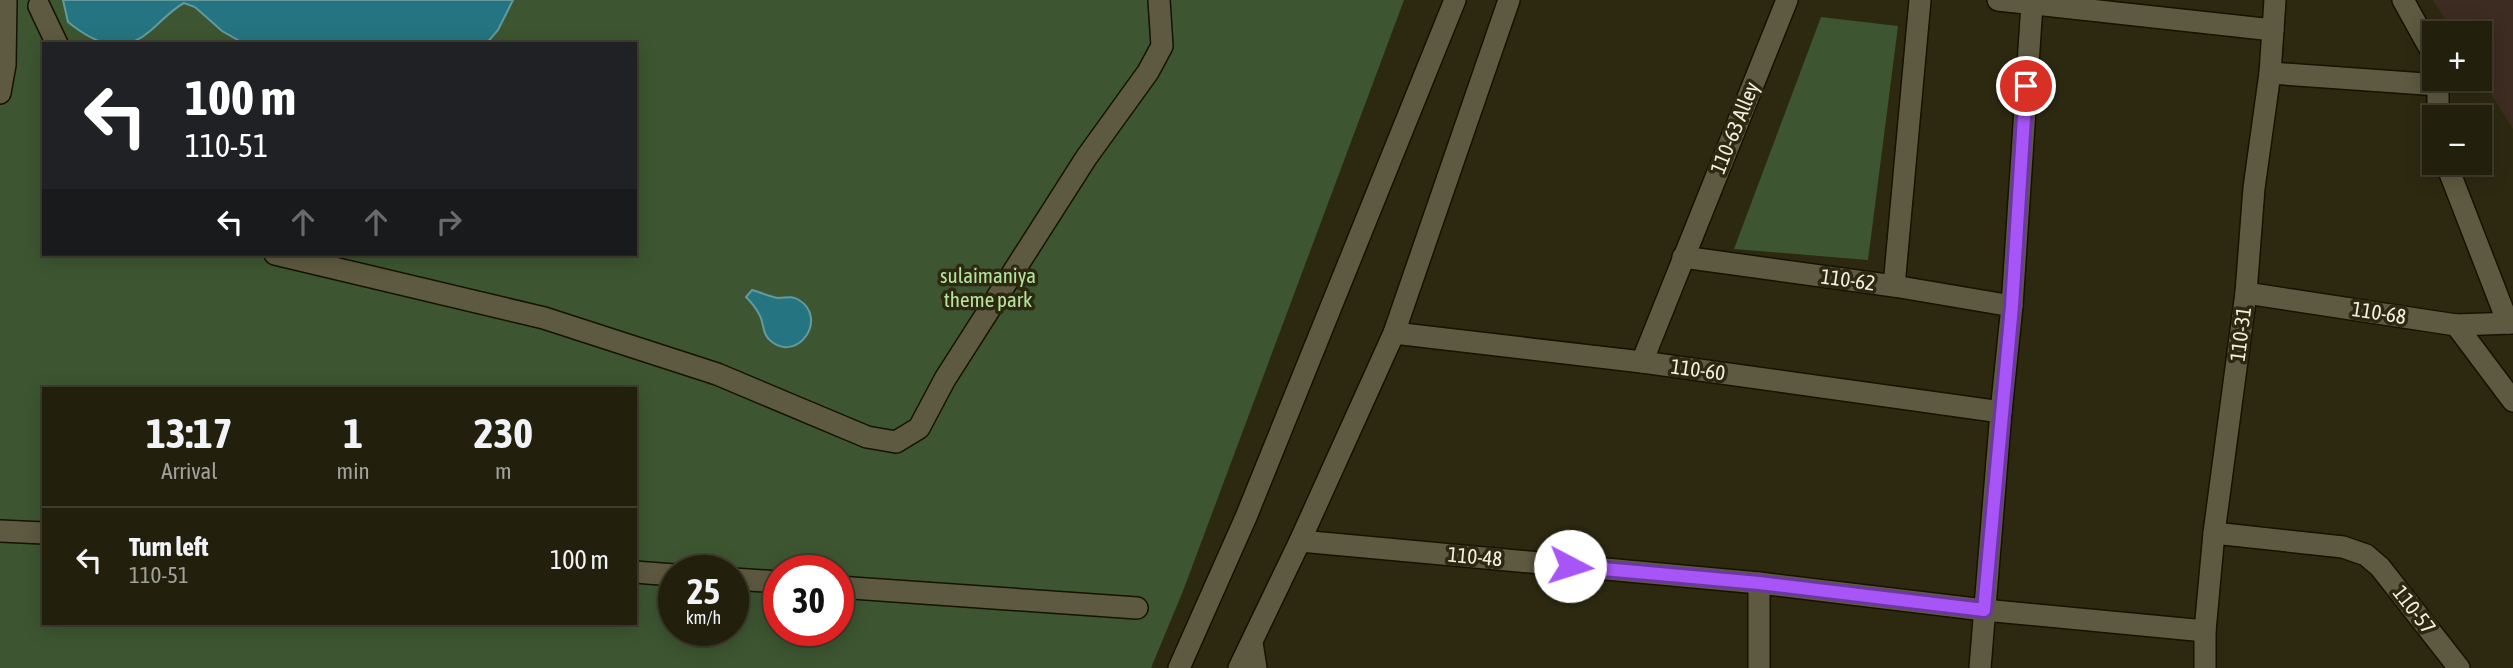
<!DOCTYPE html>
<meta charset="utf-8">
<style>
body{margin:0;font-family:"Asap Condensed",sans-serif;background:#2a2716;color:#f1f3f6;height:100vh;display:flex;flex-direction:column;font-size:26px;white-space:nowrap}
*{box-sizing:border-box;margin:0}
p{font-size:23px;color:#a2a29d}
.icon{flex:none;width:38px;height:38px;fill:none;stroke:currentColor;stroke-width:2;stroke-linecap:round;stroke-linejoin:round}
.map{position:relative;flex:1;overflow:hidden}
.details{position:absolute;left:42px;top:387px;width:595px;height:238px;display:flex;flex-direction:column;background:#221f0d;border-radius:0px;box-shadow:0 4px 18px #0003,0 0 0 2px #3f3d2e}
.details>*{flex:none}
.banner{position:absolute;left:42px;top:42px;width:595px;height:214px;border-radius:0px;box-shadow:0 4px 18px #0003,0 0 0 2px #3f3d2e;background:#202124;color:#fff;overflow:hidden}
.buttons{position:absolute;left:2422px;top:21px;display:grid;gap:14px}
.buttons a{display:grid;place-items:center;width:70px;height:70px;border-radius:0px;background:#221f0d;box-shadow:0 4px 18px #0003,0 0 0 2px #3f3d2e;font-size:35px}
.speed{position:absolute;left:658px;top:555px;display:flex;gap:14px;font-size:35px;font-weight:700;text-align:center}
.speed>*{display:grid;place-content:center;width:91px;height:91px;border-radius:50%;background:#221f0d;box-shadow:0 4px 18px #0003,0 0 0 2px #3f3d2e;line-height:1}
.speed small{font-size:18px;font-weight:400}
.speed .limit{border:10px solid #d22;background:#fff;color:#111}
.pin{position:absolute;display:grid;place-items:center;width:60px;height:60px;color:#fff;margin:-30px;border:4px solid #fff;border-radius:50%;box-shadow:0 2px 7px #0007}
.me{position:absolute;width:77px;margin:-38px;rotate:95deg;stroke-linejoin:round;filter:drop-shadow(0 0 5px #0008)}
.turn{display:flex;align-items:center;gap:24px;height:147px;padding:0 28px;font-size:32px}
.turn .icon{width:91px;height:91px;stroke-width:2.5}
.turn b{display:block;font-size:49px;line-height:60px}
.lanes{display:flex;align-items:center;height:66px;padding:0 28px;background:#0003;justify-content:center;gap:35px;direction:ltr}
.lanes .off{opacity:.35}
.eta{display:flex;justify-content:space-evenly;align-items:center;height:119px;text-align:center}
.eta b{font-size:42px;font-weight:700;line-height:49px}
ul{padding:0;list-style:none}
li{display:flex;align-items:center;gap:21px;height:105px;padding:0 28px;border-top:2px solid #3f3d2e}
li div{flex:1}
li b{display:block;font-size:26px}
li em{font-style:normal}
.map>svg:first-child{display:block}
.industrial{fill:#3d2c22}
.green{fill:#3d5631;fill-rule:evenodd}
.water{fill:#247581;stroke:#629a9e;stroke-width:2}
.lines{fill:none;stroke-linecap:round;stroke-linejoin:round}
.street-casing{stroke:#161200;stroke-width:24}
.secondary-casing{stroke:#161200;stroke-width:24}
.street{stroke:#5e5a41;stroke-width:21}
.secondary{stroke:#5e5a41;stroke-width:21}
.route-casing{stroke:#6d37a1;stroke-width:18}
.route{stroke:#a855f7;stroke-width:12}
.labels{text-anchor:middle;stroke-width:7;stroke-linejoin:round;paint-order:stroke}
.street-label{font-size:21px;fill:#f2f0e1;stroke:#2d2911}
.park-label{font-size:21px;fill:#b4e59e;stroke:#2d2911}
</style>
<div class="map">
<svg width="2513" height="668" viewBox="0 0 2513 668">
<rect width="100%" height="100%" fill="#2d2911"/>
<path class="industrial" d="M2433 0H2513V129L2480 77V33H2453Z"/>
<g class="green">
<path d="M0 0H1404L1183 591 1151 668H0ZM44 44H635V254H44ZM44 388H635V623H44ZM674 570H733V630H674ZM779 570H838V630H779Z"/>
<path d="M1821 17 1898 26 1868 260 1734 249Z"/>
</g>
<g class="water">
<path d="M63 0H513L498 30 486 44H245L222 31 195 7 184 3C171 10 161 22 150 31 122 56 94 43 68 22Z"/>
<path d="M752 290C760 292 770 297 778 298 786 298 791 295 799 300 828 318 799 362 772 342 761 334 765 324 759 314 756 308 751 302 746 297Z"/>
</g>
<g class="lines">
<g class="street-casing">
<g id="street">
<path d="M1998 0 2273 30"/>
<path d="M2403 0 2434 56"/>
<path d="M39 6 57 44"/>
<path d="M2270 73 2439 85"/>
<path d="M0 93 5 65 6 0"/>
<path d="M2438 117V79"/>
<path d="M2446 163 2508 323"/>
<path d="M275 254 544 318 717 374 867 437 896 442 919 428 945 379 1086 158 1148 72 1162 46 1159 0"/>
<path d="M1683 257 1894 286 2012 306"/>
<path d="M1894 286 1920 0"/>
<path d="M2246 293 2456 325 2513 323"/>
<path d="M2456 325 2513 401"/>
<path d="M1394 333 1642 362 2001 412"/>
<path d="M1642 362 1787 0"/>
<path d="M0 531 44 533"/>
<path d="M2214 533 2343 547 2366 555 2380 567 2459 668"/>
<path d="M1300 541 1759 583 1984 610 2205 631"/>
<path d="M635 572 674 575"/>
<path d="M733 579 779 582"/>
<path d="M1759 583V668"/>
<path d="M838 587 1137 608"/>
<path d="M1252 643 1256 668"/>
<path d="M1980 668 2001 412 2012 306 2032 4"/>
<path d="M2205 668V631L2214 533 2246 293 2254 188 2270 73 2275 0"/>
</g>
</g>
<g class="secondary-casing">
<g id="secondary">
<path d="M1179 668 1246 517 1455 0"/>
<path d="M1239 668 1300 541 1394 333 1509 0"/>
</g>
</g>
<use href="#street" class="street"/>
<use href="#secondary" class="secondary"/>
</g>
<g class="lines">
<g class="route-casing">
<path id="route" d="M1570 566 1759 583 1984 610 2012 306 2026 86"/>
</g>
<use href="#route" class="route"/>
</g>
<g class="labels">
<g class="street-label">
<text transform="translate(1735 128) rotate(-68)" y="7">110-63 Alley</text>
<text transform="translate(1848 280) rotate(8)" y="7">110-62</text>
<text transform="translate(2379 313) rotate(9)" y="7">110-68</text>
<text transform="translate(2241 334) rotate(-83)" y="7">110-31</text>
<text transform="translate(1698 370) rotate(8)" y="7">110-60</text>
<text transform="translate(1475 557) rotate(5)" y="7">110-48</text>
<text transform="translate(2414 610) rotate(52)" y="7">110-57</text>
</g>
<g class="park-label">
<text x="988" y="283">sulaimaniya<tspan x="988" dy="24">theme park</tspan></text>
</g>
</g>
</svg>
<div class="buttons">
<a>+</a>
<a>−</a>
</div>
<div class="speed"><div>25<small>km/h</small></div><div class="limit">30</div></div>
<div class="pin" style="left:2026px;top:86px;background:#d93025"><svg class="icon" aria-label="arrive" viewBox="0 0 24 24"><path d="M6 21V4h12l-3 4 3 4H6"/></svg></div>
<svg class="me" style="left:1570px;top:566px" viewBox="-20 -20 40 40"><circle r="19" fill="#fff"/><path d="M0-13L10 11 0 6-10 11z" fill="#a855f7"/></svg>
<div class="banner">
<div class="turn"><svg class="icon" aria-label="left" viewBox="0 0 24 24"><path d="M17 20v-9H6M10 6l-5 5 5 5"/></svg><div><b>100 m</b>110-51</div></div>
<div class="lanes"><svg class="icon" aria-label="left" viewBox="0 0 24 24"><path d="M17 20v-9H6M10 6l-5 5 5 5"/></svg><svg class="icon off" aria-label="ahead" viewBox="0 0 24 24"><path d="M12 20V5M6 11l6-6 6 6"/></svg><svg class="icon off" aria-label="ahead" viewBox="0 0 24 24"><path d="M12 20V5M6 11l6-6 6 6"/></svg><svg class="icon off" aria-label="right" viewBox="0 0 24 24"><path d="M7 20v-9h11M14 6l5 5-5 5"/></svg></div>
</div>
<section class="details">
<div class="eta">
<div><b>13:17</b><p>Arrival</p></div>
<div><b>1</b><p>min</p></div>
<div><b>230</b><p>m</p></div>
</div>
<ul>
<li><svg class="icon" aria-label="left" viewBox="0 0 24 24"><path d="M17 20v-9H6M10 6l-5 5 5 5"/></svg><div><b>Turn left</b><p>110-51</p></div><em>100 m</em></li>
</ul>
</section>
</div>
